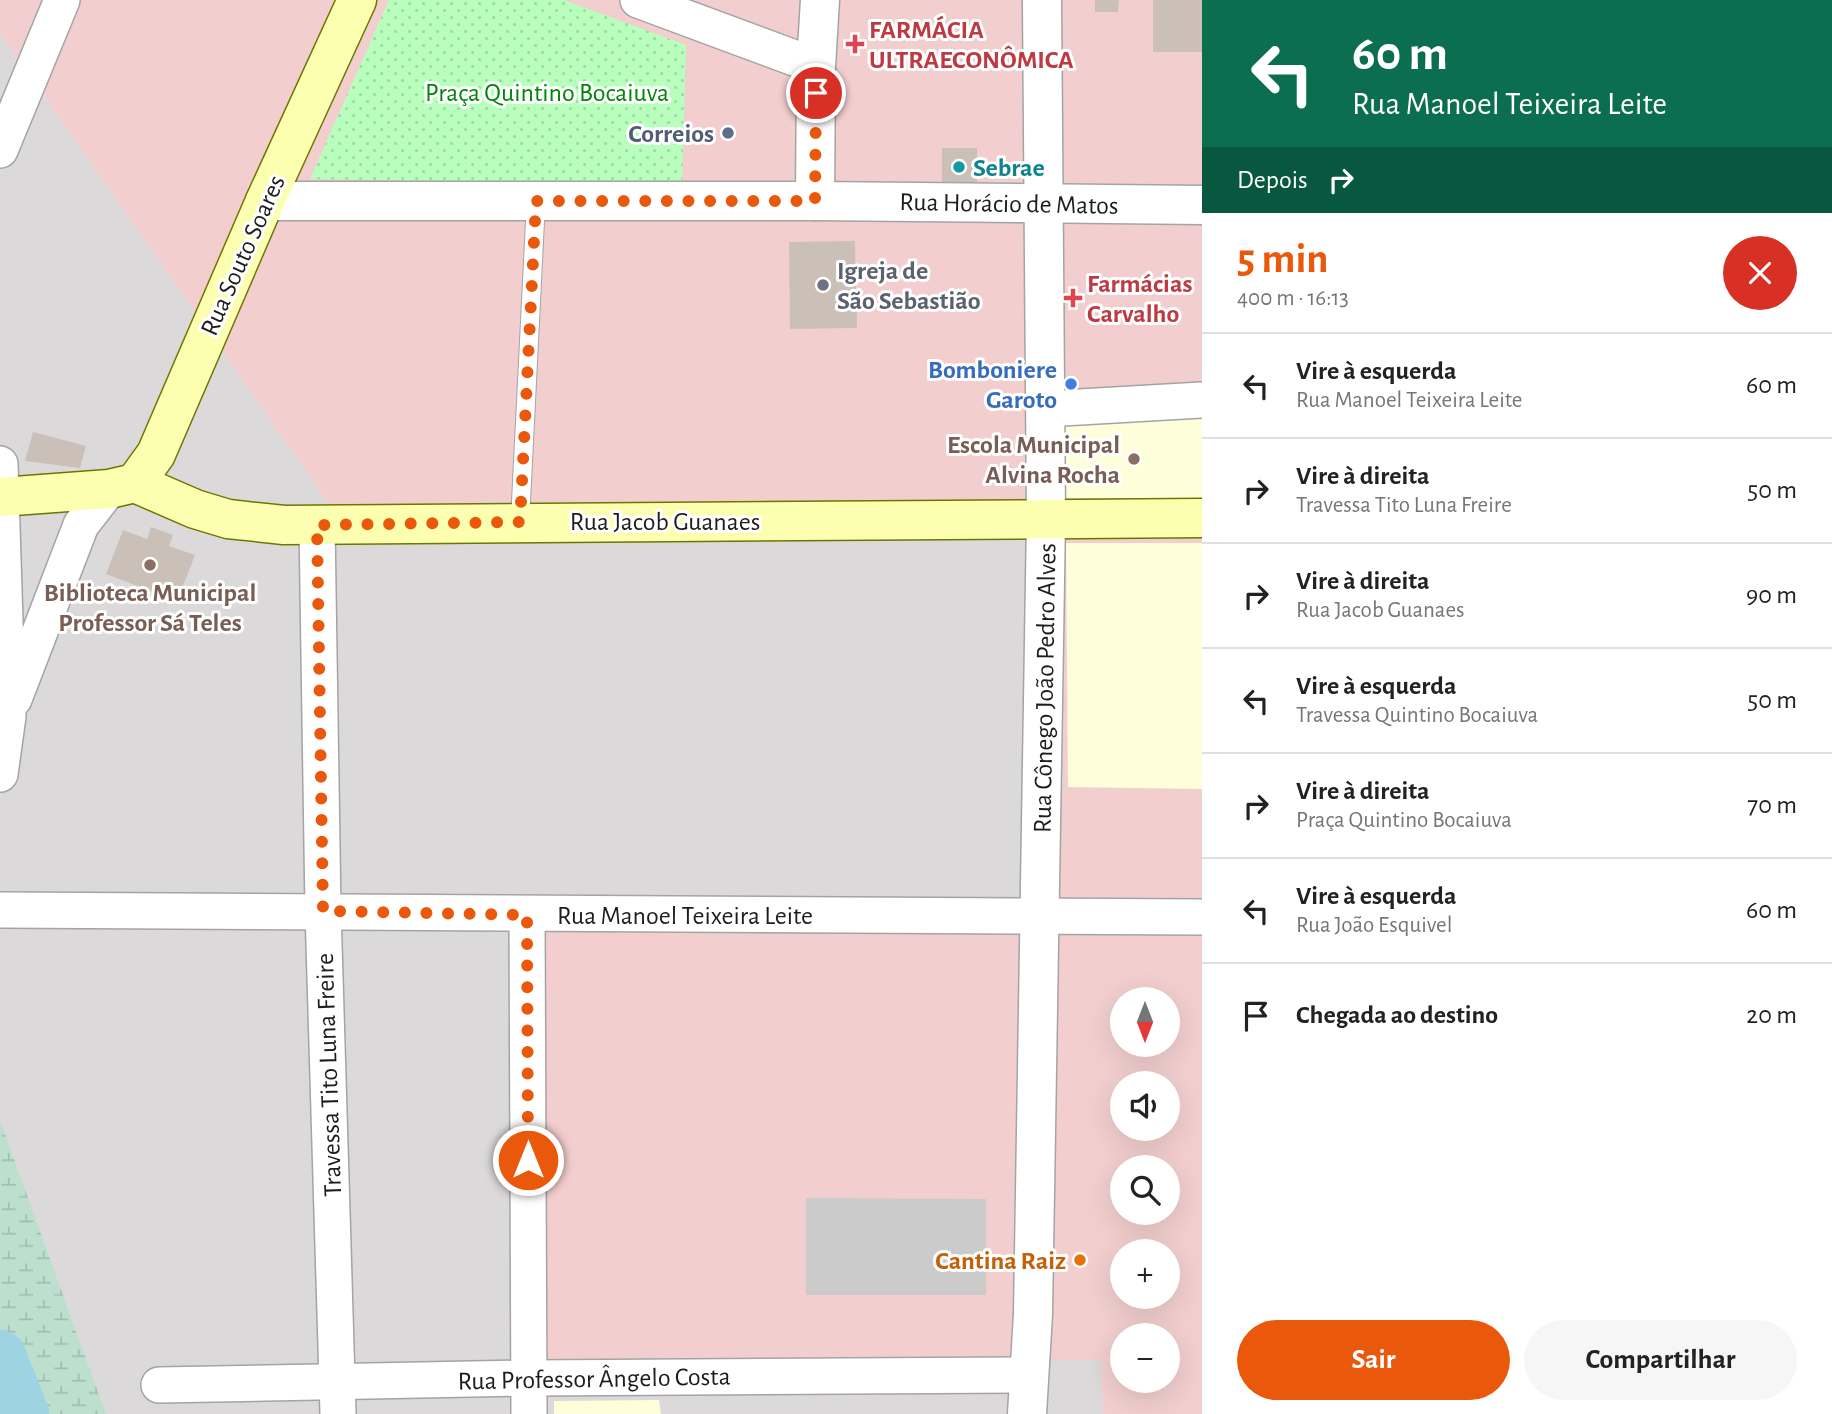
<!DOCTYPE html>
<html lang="pt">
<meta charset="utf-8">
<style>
body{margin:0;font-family:"Alegreya Sans",sans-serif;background:#f6f6f6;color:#222;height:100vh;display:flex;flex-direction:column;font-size:26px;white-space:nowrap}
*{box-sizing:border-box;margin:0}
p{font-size:23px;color:#767676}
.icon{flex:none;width:38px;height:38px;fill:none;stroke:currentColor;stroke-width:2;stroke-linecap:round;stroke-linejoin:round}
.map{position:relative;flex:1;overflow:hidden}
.details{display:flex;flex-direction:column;background:#fff;width:630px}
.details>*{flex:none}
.hud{background:#0b6e4f;color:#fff;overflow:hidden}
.needle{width:46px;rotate:180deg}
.tools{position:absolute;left:1110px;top:987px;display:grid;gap:14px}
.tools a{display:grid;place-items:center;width:70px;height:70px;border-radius:50%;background:#fff;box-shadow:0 7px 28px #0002;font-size:35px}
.pin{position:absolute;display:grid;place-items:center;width:60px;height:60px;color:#fff;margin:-30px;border:4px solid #fff;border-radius:50%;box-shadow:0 2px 7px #0007}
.me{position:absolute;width:77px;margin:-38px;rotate:0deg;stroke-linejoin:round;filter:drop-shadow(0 0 5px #0008)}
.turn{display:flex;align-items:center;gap:24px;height:147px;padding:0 35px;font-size:32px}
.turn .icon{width:91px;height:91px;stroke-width:2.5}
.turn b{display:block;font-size:49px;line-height:60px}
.then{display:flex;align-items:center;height:66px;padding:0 35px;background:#0003;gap:14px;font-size:26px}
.round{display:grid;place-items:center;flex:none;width:74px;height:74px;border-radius:37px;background:#f6f6f6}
.head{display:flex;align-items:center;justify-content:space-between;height:119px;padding:0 35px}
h1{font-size:42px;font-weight:700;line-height:52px;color:#ea580c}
.cta{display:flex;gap:14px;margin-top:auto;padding:14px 35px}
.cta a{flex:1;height:80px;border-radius:42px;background:#ea580c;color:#fff;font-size:28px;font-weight:700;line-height:80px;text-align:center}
.cta a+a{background:#f6f6f6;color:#222}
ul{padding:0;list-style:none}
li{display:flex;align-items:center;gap:21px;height:105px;padding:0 35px;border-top:2px solid #e0e0e0}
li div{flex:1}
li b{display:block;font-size:26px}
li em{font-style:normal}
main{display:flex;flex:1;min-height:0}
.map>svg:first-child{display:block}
.residential{fill:#dbd9d9}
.commercial{fill:#f2cfce;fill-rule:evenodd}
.education{fill:#fffeda}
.religious{fill:#cbcbcb}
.wetland{fill:url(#wetland-marsh)}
.park{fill:url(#park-dots)}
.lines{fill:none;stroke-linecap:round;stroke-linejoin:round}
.river{stroke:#9dd3e2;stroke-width:52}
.building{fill:#cbc0b7}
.service-casing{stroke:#a4a4a4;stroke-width:20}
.minor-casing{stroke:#a4a4a4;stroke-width:38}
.tertiary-casing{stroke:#a4a4a4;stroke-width:41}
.secondary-casing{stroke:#6c7700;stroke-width:41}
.service{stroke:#fff;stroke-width:18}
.minor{stroke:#fff;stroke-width:35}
.tertiary{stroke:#fff;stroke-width:38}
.secondary{stroke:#fcffaf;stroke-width:38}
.route{stroke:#ea580c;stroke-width:12;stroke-dasharray:0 21.6}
.health-dot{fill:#e0444e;stroke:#fff;stroke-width:2.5}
.service-dot{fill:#5c6f8a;stroke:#fff;stroke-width:2.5}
.culture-dot{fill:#0f9aa8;stroke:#fff;stroke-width:2.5}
.worship-dot{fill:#6b7280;stroke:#fff;stroke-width:2.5}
.shop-dot{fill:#3f7fe0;stroke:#fff;stroke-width:2.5}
.education-dot{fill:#8d6e63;stroke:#fff;stroke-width:2.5}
.food-dot{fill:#e8710a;stroke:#fff;stroke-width:2.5}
.labels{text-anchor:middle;stroke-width:6;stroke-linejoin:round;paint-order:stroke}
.health-label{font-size:26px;font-weight:bold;fill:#be3a42;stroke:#fff;text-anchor:start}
.park-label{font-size:26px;fill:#008509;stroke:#fff}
.service-label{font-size:26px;font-weight:bold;fill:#4e5e75;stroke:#fff;text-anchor:end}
.culture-label{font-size:26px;font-weight:bold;fill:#0d838f;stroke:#fff;text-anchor:start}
.street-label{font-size:26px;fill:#1d1d1d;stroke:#fff}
.worship-label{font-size:26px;font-weight:bold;fill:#5b616d;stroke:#fff;text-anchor:start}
.shop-label{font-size:26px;font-weight:bold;fill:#366cbe;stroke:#fff;text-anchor:end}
.education-label{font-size:26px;font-weight:bold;fill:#785e54;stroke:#fff;text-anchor:end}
.food-label{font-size:26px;font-weight:bold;fill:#c56008;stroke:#fff;text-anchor:end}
</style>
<main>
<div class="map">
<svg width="1202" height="1414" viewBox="0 0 1202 1414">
<defs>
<pattern id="wetland-marsh" width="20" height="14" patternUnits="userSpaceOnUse" patternTransform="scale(1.75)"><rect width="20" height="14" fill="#bcdfce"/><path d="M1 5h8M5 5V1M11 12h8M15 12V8" fill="none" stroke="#a1bfb0"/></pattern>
<pattern id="park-dots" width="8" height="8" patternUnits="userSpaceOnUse" patternTransform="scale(1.75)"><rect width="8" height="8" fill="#b8ffbd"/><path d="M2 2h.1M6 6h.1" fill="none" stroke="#9edaa2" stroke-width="1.8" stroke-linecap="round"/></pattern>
</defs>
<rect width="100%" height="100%" fill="#efeae1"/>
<path class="residential" d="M0 33 345 527 1035 531 1029 907 999 1359 1102 1360 1103 1414H106L0 1120Z"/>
<path class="commercial" d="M0 0H1202V1414H1103L1101 1360 545 1364V923L1029 906 1035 532 345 527 0 33ZM1122 999H1167V1045H1122ZM1122 1083H1167V1129H1122ZM1122 1167H1167V1213H1122ZM1122 1251H1167V1297H1122ZM1122 1335H1167V1381H1122Z"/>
<g class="education">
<path d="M1202 412V498H1066L1065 420Z"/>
<path d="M1066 543H1202V789L1068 787Z"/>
<path d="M659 1400 661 1414H554V1401Z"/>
</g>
<path class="religious" d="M806 1198 986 1199V1295H806Z"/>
<path class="wetland" d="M0 1120 106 1414H0Z"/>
<path class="park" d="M389 0H564L686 45 682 185 310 179Z"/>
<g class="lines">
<path class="river" d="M0 1356 23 1414"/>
</g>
<g class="building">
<path d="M1095 0H1119L1118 12H1095Z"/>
<rect x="1153" y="0" width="49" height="52"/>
<rect x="942" y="148" width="35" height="38"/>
<path d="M855 241 857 328 790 329 789 242Z"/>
<path d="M33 432 86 446 80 468 25 461Z"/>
<path d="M151 527 173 535 169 546 195 555 177 601 106 574 123 530 147 539Z"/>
</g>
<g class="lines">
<g class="service-casing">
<path id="service" d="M520 522 536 201"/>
</g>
<g class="minor-casing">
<g id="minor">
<path d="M638 0 816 66"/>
<path d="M0 150 62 0"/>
<path d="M1045 409 1202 400"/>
<path d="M0 464 8 716 0 774"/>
<path d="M317 525 323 910 338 1414"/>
<path d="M14 699 81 525 109 489"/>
<path d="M0 910 1202 917"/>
<path d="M527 915 529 1414"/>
<path d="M159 1385 529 1378 1029 1375"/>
</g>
</g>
<g class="tertiary-casing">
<g id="tertiary">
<path d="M265 201H815L1202 205"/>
<path d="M815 201 816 66 820 0"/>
<path d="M1027 1414 1033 1314 1046 518 1042 0"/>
</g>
</g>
<g class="secondary-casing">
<g id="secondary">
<path d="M135 483 195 509 228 519 284 525 1202 518"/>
<path d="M0 497 109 489 135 483 156 454 265 201 357 0"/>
</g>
</g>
<use href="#service" class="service"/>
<use href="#minor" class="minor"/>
<use href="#tertiary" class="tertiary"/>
<use href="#secondary" class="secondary"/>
</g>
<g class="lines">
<path class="route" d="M528 1160 527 915 323 911 317 525 520 522 536 201H815L816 93"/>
</g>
<g class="health-dot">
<path d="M851.5 33.5h7v7h7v7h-7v7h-7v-7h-7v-7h7z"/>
<path d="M1069.5 287.5h7v7h7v7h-7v7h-7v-7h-7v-7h7z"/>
</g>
<circle class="service-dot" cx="728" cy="133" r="7"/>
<circle class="culture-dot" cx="959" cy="167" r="7"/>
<circle class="worship-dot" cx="823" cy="285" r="7"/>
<circle class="shop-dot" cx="1071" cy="384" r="7"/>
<g class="education-dot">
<circle cx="1134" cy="459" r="7"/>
<circle cx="150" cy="565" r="7"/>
</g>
<circle class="food-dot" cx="1080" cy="1260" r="7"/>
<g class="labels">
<g class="health-label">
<text x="869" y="38">FARMÁCIA<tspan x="869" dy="30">ULTRAECONÔMICA</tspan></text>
<text x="1087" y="292">Farmácias<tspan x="1087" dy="30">Carvalho</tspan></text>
</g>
<g class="park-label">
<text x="547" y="101">Praça Quintino Bocaiuva</text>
</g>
<g class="service-label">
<text x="714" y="142">Correios</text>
</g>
<g class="culture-label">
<text x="973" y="176">Sebrae</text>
</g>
<g class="street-label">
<text transform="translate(1009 203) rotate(1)" y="9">Rua Horácio de Matos</text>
<text transform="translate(242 255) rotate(-66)" y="9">Rua Souto Soares</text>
<text x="665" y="530">Rua Jacob Guanaes</text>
<text transform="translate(1044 688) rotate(-89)" y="9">Rua Cônego João Pedro Alves</text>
<text x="685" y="924">Rua Manoel Teixeira Leite</text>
<text transform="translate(328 1075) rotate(-92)" y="9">Travessa Tito Luna Freire</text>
<text transform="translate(594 1378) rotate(-1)" y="9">Rua Professor Ângelo Costa</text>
</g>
<g class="worship-label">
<text x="837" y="279">Igreja de<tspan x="837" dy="30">São Sebastião</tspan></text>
</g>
<g class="shop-label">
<text x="1057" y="378">Bomboniere<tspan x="1057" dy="30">Garoto</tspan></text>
</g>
<g class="education-label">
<text x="1120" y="453">Escola Municipal<tspan x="1120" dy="30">Alvina Rocha</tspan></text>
<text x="150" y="601" text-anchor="middle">Biblioteca Municipal<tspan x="150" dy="30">Professor Sá Teles</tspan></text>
</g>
<g class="food-label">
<text x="1066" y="1269">Cantina Raiz</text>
</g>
</g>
</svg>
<div class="tools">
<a><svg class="needle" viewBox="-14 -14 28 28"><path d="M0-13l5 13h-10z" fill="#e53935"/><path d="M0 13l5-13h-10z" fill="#767676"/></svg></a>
<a><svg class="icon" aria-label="sound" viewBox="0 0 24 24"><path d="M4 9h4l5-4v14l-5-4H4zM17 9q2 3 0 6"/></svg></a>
<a><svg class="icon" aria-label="search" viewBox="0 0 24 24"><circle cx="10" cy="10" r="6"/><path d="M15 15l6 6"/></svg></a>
<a>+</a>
<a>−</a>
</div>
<div class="pin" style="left:816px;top:93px;background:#d93025"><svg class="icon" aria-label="arrive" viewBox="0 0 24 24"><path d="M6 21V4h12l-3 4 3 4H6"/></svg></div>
<svg class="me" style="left:528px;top:1160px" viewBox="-20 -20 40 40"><circle r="17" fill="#ea580c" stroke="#fff" stroke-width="3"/><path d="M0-11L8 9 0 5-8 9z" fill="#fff"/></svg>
</div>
<section class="details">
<div class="hud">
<div class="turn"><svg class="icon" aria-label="left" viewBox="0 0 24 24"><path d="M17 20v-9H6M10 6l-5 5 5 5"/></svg><div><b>60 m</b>Rua Manoel Teixeira Leite</div></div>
<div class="then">Depois<svg class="icon" aria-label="right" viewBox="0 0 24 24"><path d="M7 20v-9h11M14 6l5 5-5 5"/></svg></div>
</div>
<div class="head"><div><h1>5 min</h1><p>400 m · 16:13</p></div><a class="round" style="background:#d93025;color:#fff"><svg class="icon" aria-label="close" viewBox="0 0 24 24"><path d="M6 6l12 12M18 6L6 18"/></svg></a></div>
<ul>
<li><svg class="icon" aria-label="left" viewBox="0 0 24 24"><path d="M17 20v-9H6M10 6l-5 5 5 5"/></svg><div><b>Vire à esquerda</b><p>Rua Manoel Teixeira Leite</p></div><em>60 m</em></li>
<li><svg class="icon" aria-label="right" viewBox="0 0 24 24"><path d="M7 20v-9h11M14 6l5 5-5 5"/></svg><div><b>Vire à direita</b><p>Travessa Tito Luna Freire</p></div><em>50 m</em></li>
<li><svg class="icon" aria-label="right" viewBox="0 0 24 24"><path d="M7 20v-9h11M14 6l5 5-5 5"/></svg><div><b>Vire à direita</b><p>Rua Jacob Guanaes</p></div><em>90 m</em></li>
<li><svg class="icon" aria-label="left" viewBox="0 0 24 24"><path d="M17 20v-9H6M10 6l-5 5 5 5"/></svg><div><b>Vire à esquerda</b><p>Travessa Quintino Bocaiuva</p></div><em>50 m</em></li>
<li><svg class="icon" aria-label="right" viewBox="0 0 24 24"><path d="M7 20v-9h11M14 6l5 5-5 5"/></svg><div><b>Vire à direita</b><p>Praça Quintino Bocaiuva</p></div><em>70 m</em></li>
<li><svg class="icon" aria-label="left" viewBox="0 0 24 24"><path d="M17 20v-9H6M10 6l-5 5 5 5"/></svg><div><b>Vire à esquerda</b><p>Rua João Esquivel</p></div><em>60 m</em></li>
<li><svg class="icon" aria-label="arrive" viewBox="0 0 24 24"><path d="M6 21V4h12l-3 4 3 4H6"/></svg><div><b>Chegada ao destino</b></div><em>20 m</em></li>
</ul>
<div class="cta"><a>Sair</a><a>Compartilhar</a></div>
</section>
</main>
